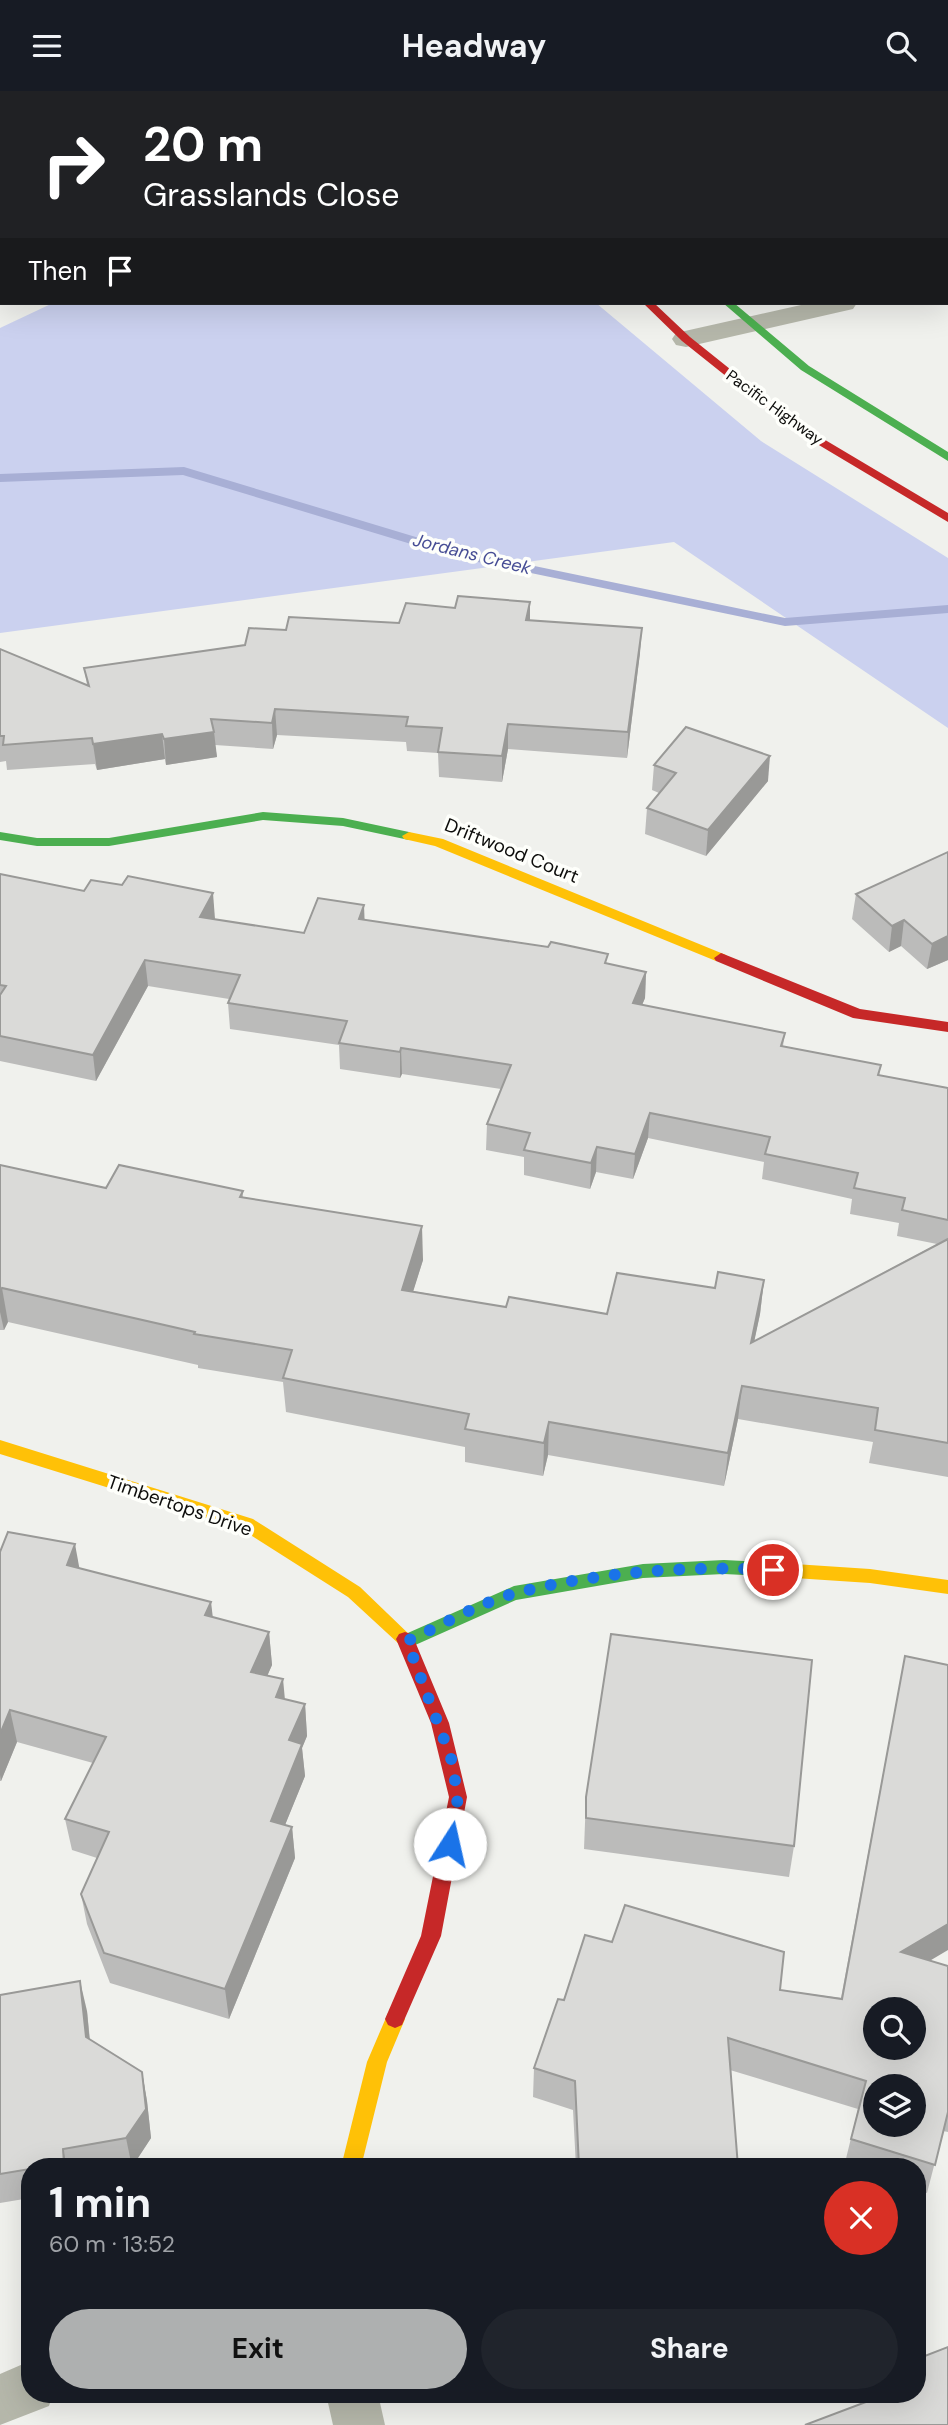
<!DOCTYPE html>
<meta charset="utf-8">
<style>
body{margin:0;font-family:"DM Sans",sans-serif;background:#20242c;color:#f1f3f6;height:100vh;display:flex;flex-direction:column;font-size:26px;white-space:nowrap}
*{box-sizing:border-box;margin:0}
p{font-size:23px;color:#9ea1a6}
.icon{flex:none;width:38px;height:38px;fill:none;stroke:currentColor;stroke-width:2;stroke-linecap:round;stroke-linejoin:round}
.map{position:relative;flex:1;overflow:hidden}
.details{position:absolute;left:21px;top:2067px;width:905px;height:245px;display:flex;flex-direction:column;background:#171b24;border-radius:28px;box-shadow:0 7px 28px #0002}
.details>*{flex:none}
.top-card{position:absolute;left:0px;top:0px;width:948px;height:214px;box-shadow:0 7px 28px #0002;background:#202124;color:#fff;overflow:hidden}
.fabs{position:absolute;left:863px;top:1906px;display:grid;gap:14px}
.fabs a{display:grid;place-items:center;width:63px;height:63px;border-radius:50%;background:#171b24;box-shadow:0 7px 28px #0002;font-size:35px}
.pin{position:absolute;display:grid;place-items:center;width:60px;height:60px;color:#fff;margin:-30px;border:4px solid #fff;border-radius:50%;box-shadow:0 2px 7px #0007}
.me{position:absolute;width:77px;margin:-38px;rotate:10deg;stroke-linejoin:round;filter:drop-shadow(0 0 5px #0008)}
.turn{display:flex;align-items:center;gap:24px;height:147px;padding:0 28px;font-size:32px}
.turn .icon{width:91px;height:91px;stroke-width:2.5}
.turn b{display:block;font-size:49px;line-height:60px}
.then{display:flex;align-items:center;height:66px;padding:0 28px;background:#0003;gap:14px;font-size:26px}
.round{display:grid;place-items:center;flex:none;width:74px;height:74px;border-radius:37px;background:#20242c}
.summary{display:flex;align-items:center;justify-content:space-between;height:119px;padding:0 28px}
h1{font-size:42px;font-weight:700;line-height:52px}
.action{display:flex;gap:14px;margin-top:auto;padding:14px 28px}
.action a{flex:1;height:80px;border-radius:42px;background:#aeb0b0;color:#111;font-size:28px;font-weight:700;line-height:80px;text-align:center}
.action a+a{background:#20242c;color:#f1f3f6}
header{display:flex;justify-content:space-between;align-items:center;height:91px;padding:0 28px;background:#171b24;font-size:32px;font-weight:700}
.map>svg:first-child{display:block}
.forest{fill:#cbd1ef}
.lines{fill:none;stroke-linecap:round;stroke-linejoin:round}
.stream{fill:#a8afd5;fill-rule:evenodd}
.street{fill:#b5b7aa;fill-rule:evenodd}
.fast{fill:#4caf50;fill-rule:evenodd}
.slow{fill:#ffc107;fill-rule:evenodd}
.jam{fill:#c62828;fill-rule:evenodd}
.wall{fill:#bbbbba}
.shaded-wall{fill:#999997}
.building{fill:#dadad8;stroke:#999997;stroke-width:2;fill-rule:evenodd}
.route{stroke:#1a73e8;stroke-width:12;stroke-dasharray:0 21.6}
.labels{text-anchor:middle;stroke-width:7;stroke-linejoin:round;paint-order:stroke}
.far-street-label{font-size:16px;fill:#0d0d0b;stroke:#fefffb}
.far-water-label{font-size:18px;font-style:italic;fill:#474e95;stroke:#fefffb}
.street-label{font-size:19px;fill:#0d0d0b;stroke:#fefffb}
</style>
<header><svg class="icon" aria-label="menu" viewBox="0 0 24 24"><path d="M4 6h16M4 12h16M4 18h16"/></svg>Headway<svg class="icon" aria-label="search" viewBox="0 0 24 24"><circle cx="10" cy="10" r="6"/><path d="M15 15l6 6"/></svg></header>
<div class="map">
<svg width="948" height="2334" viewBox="0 0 948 2334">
<rect width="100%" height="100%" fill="#f0f1ed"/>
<g class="forest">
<path d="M252 0H525L251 2Z"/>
<path d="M53 212H596L761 350 948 467V637L674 451 0 542V237Z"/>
</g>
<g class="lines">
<path class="stream" d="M184 376 462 460 785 527 948 514V522L785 535 454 466 183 384 0 391V383Z"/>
<g class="street">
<rect x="947" y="188" width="1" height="16"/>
<path d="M810 212H857L853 218 686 256 676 254 672 248 676 242Z"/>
<path d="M30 2270V2303H53L49 2315 0 2334V2283Z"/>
<path d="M326 2303H378L385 2334H333Z"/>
</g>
<g class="fast">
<path d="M609 0H619L620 2H610Z"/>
<path d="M723 212H734L809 275 948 361V370L801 279Z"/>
<path d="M263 721 343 727 409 741 416 745 409 749 343 735 263 729 109 755H37L0 749V741L37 747H109Z"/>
<path d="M724 1469 764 1471 770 1473 773 1478 770 1483 764 1485 724 1483 643 1487 516 1509 413 1555 407 1557 401 1555 398 1550 401 1545 514 1495 643 1473Z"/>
</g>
<g class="slow">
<rect x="556" y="0" width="10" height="2"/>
<path d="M409 741 443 748 726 864 728 867 726 870H716L435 755 404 748 402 745Z"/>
<path d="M0 1349 253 1428 360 1496 414 1548 411 1553 405 1555 399 1553 348 1506 241 1438 0 1363Z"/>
<path d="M764 1471 870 1478 948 1489V1503L870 1492 764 1485 758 1483 755 1478 758 1473Z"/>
<path d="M395 1919 402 1922 405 1928 387 1971 361 2076H341L367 1971 388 1922Z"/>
</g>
<g class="jam">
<path d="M643 212H654L690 246 800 334 948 422V431L792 338 682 250Z"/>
<path d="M721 862 860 918 948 931V941L853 927 716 870 714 867Z"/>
<path d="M405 1541 411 1543 414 1548 449 1632 467 1706 441 1845 402 1934 395 1937 388 1934 385 1928 421 1845 449 1706 431 1632 396 1548 399 1543Z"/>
</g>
</g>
<g class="wall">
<path d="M841 0H948V66L947 67V2H841Z"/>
<path d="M530 511V529L640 562 627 667 508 658 502 691 439 686 438 662 407 660 406 651 277 644 273 658 215 654 217 666 166 674 165 668 97 679 95 673 7 679 6 670 0 671V558L87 594 84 577 245 554 286 539 399 532 455 517Z"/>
<path d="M654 674 768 690 706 765 645 743 647 717 659 702 652 699Z"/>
<path d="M948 761V869L927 878 901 855 889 861 852 828 856 803Z"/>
<path d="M0 783 215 828V829L304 842 365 829 608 873 646 881 645 907 642 914 785 942 783 955 881 974 879 984 948 997V1386L869 1372 873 1351 738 1328 724 1395 548 1364 543 1385 465 1371V1356L286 1321 283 1291 198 1277V1274L8 1231 4 1239H0V1074L106 1097 243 1100V1106L423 1169 413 1200 506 1216 607 1223 715 1197 764 1189 760 1223 754 1250 937 1153 897 1145 899 1132 850 1123 852 1108 762 1088 764 1071 648 1047 633 1088 596 1081 590 1098 524 1084V1066L486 1059 487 1033 501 998 402 983 400 987 340 978 339 954 230 938 228 912 229 908 148 895 96 990 0 970Z"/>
<path d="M0 1461 79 1477 212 1526 269 1541 272 1574 267 1585 284 1608 305 1613 307 1645 302 1657 305 1685 285 1734 292 1736 295 1767 229 1928 110 1892 87 1833 81 1803 97 1767 72 1759 65 1728 93 1672 17 1651 1 1690H0Z"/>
<path d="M905 1565 930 1870 948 1875V2041L943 2040 927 2102 917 2099V2076H844L858 2018 730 1979 738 2076H576L573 2019 533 2006 534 1977 564 1909 780 1899 841 1907Z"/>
<path d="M586 1706 794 1755 789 1786 584 1758Z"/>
<path d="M0 1904 87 1920 90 1949 142 1981 147 2010 151 2047 132 2076H30V2107L0 2112Z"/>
<path d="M873 2303H917L948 2334 871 2309Z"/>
</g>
<g class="shaded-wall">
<path d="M44 0H74L71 2H42Z"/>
<path d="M2 36V62L0 64V38Z"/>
<path d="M948 41V66L947 67V42Z"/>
<path d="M2 124V149L0 150V125Z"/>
<path d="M530 511V537L526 529Z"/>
<path d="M642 537 640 562 627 667 628 641Z"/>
<path d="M275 618 277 644 273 658 272 632Z"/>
<path d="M508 633V658L502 691V665Z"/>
<path d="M214 641 217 666 166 674 164 648Z"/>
<path d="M162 643 165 668 97 679 93 653Z"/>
<path d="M770 665 768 690 706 765 708 739Z"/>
<path d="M213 802 215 828 202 852 200 826Z"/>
<path d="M364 814 365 840 359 828Z"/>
<path d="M904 829 901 855 889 861 892 835Z"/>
<path d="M948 845V869L927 878 932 853Z"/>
<path d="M145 869 148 895 96 990 93 964Z"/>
<path d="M646 881 645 907 632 938 633 912Z"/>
<path d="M401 957 402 983 400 987V961Z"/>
<path d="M650 1022 648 1047 633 1088 635 1063Z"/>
<path d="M597 1056 596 1081 590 1098 591 1072Z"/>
<path d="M422 1135 423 1169 403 1233 402 1199Z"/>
<path d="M764 1189 760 1223 747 1285 751 1252Z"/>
<path d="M2 1197 8 1231 4 1239 0 1221V1200Z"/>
<path d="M742 1295 738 1328 724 1395 728 1362Z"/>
<path d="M549 1331 548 1364 543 1385 544 1352Z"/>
<path d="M75 1453 81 1486 67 1474Z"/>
<path d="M211 1511 215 1544 205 1524Z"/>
<path d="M269 1541 272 1574 255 1613 251 1581Z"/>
<path d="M283 1588 286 1620 276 1606Z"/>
<path d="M305 1613 307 1645 302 1657 305 1685 274 1761 271 1730 289 1649Z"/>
<path d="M10 1619 17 1651 1 1690 0 1684V1643Z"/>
<path d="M292 1736 295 1767 229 1928 225 1898Z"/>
<path d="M948 1833V1859L894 1891 901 1861Z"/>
<path d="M80 1890 87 1920 92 1975 86 1946Z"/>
<path d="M142 1981 147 2010 151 2047 132 2076 126 2047Z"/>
<path d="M63 2058 67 2076H65L64 2072Z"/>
</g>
<g class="building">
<path d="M0 0H44L42 2H2V36L0 38Z"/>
<path d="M868 0H948V41L947 42V2H871Z"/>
<path d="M0 63H2V124L0 125Z"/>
<path d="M458 505 530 511 526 529 642 537 628 641 508 633 502 665 438 661 442 637 406 635 408 626 275 618 272 632 211 628 214 641 164 648 162 643 93 653 92 647 3 654 4 645H0V558L89 595 84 577 245 554 249 537 286 539 289 526 399 532 406 512 455 517Z"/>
<path d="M686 636 770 665 708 739 647 717 676 682 654 674Z"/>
<path d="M948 761V845L932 853 904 829 892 835 856 803Z"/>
<path d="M0 783 84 800 91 789 122 794 128 785 213 802 200 826 304 842 318 807 364 814 359 828 548 856 551 851 608 863 605 872 646 881 633 912 785 942 781 955 881 974 878 984 948 997V1129L902 1119 905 1107 854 1097 858 1082 765 1063 770 1046 650 1022 635 1063 597 1056 591 1072 524 1059 530 1042 487 1033 511 974 401 957 400 961 339 952 347 930 228 912 240 884 145 869 93 964 0 945V904L6 895 0 894Z"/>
<path d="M0 1074 106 1097 119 1074 243 1100 240 1106 422 1135 402 1199 506 1216 509 1206 607 1223 617 1182 715 1197 718 1181 764 1189 751 1252 948 1148V1352L875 1339 878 1317 742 1295 728 1362 549 1331 544 1352 465 1338 469 1323 283 1287 292 1259 194 1243 195 1241 2 1197 0 1200Z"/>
<path d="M8 1441 75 1453 67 1474 211 1511 205 1524 269 1541 251 1581 283 1588 276 1606 305 1613 289 1649 302 1653 271 1730 292 1736 225 1898 104 1862 81 1803 109 1741 65 1728 106 1646 10 1619 0 1643V1461Z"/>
<path d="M611 1543 812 1569 794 1755 586 1727V1706Z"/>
<path d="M905 1565 948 1574V1833L901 1861 948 1875V2021L935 2074 851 2048 866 1990 728 1947 738 2076H579L575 1990 534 1977 558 1908 564 1909 585 1844 612 1851 625 1814 784 1861 780 1899 842 1908ZM875 1918H914V1956H875ZM875 1995H914V2034H875Z"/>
<path d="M80 1890 86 1946 142 1981 146 2018 126 2047 63 2058 64 2072 43 2076H30V2078L0 2083V1904Z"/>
<path d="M948 2256V2334H805L887 2303H917V2268Z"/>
</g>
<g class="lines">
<path class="route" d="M450 1753 458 1706 451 1667 407 1550C441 1535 481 1511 516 1502 599 1481 688 1474 773 1479"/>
</g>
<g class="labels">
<g class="far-street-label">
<text transform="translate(775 316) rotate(36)" y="6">Pacific Highway</text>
</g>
<g class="far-water-label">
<text transform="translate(472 463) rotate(14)" y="6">Jordans Creek</text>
</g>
<g class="street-label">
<text transform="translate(512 759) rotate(22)" y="7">Driftwood Court</text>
<text transform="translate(180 1414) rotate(19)" y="7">Timbertops Drive</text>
</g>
</g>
</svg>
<div class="fabs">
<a><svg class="icon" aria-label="search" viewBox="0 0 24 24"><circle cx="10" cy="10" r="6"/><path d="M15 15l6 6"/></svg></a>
<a><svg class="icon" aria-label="layers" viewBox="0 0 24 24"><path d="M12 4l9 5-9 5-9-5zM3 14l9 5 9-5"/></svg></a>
</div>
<div class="pin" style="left:773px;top:1479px;background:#d93025"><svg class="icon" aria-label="arrive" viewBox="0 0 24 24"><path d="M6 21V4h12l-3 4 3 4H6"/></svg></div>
<svg class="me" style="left:450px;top:1753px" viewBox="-20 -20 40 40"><circle r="19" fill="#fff"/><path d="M0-13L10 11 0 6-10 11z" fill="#1a73e8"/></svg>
<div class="top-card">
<div class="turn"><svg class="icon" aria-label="right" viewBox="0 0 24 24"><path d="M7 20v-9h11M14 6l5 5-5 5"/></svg><div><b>20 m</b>Grasslands Close</div></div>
<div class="then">Then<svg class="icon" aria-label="arrive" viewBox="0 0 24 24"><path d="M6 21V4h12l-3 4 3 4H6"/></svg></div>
</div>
<section class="details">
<div class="summary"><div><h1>1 min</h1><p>60 m · 13:52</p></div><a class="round" style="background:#d93025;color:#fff"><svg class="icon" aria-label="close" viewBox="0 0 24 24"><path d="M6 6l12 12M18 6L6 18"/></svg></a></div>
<div class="action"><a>Exit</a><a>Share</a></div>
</section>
</div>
